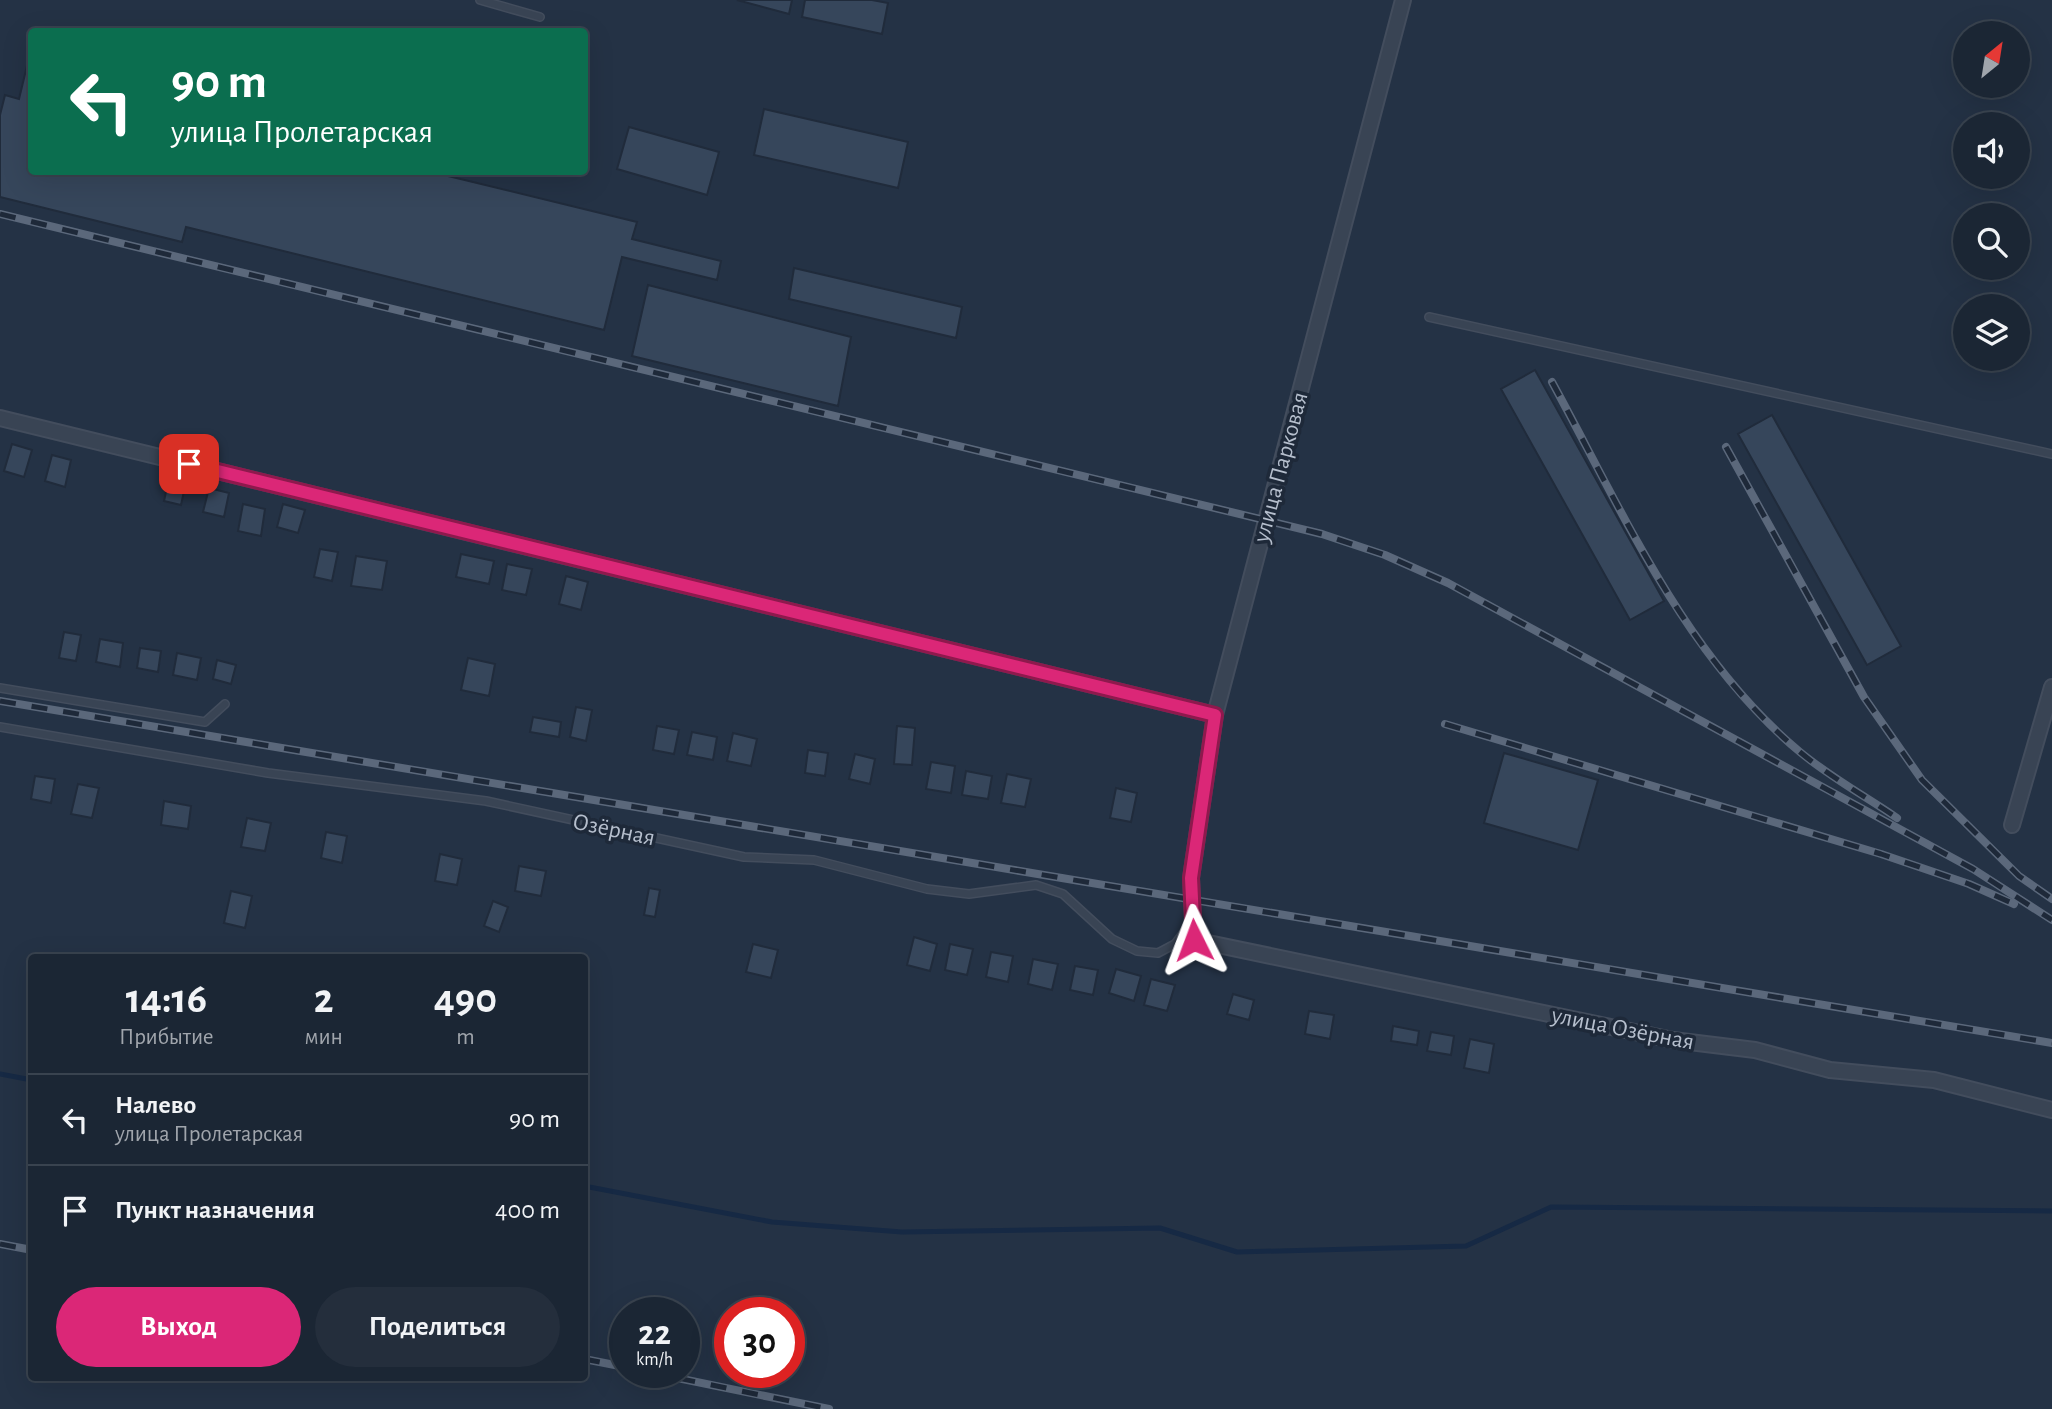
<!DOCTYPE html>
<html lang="ru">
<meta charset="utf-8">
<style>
body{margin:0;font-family:"Alegreya Sans",sans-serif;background:#242e3c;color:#f1f3f6;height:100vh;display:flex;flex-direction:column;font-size:26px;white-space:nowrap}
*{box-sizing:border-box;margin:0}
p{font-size:23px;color:#a0a5ac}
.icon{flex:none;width:38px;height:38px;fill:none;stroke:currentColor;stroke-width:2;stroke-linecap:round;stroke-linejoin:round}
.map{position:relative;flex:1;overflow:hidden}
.panel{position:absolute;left:28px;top:954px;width:560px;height:427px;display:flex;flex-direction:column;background:#1b2634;border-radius:7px;box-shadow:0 7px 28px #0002,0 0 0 2px #39434f}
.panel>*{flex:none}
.guide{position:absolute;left:28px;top:28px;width:560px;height:147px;border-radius:7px;box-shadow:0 7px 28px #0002,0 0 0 2px #39434f;background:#0b6e4f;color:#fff;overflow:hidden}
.needle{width:46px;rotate:30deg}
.controls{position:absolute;left:1953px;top:21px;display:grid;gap:14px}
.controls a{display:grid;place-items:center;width:77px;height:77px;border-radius:50%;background:#1b2634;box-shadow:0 7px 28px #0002,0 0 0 2px #39434f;font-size:35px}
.speed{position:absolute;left:609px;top:1297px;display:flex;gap:14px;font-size:35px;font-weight:700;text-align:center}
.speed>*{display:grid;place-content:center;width:91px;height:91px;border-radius:50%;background:#1b2634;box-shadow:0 7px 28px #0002,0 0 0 2px #39434f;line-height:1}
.speed small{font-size:18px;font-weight:400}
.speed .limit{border:10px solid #d22;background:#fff;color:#111}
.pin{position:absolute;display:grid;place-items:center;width:60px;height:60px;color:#fff;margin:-30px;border-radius:14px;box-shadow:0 4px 10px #0006}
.me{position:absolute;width:77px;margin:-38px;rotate:357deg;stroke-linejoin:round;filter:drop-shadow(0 0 5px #0008)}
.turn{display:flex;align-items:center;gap:24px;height:147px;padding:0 28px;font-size:32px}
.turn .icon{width:91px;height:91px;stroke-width:2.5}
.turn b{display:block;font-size:49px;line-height:60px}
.eta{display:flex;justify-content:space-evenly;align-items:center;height:119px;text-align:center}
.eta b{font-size:42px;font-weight:600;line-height:49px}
.button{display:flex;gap:14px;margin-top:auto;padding:14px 28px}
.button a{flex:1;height:80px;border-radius:42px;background:#db2777;color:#fff;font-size:28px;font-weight:600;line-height:80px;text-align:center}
.button a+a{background:#242e3c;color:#f1f3f6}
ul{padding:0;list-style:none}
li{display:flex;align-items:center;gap:21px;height:91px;padding:0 28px;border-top:2px solid #39434f}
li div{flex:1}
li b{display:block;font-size:26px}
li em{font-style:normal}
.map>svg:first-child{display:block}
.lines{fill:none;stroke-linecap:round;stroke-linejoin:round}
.stream{stroke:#162944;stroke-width:5}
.building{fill:#36465b;stroke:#202b3b;stroke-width:2}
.lane-casing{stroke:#434d5d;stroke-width:10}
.street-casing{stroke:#434d5d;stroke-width:18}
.lane{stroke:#394454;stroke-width:7}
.street{stroke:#394454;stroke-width:14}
.rail-casing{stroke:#5b687b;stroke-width:8}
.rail{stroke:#1e2939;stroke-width:5;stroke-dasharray:16;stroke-linecap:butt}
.route-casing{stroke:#8e194d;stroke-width:18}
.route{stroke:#db2777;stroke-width:12}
.labels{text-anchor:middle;stroke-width:7;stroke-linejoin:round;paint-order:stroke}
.street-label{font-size:24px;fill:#b6bfcd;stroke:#1e2939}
</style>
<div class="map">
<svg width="2052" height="1409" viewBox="0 0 2052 1409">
<rect width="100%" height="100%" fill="#243245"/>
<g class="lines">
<g class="stream">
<path d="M0 1074 32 1080"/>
<path d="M584 1186 772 1222 902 1232 1160 1228 1237 1252 1466 1246 1551 1207 2052 1211"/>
</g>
</g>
<g class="building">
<path d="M737 0H792L789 14Z"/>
<path d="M805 0H872L888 3 882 34 802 17Z"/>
<path d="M32 45V172H445L444 175 637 222 632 239 721 261 717 280 622 257 604 330 186 227 182 242 0 197V115L5 95 19 99Z"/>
<path d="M764 109 908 142 898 188 754 155Z"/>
<path d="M629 127 719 152 707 195 617 169Z"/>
<path d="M794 268 962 307 956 338 789 299Z"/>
<path d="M648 285 851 337 838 406 632 356Z"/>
<path d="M1535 370 1664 601 1630 620 1501 389Z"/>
<path d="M1772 415 1901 646 1867 665 1738 434Z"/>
<path d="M12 444 32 450 24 477 4 471Z"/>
<path d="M52 455 71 460 65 487 45 481Z"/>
<path d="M169 478 186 482 181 505 164 501Z"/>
<path d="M209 488 229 493 224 517 203 512Z"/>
<path d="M243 504 265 509 261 536 238 531Z"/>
<path d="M283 504 305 510 298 533 277 527Z"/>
<path d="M320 549 338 552 332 581 314 577Z"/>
<path d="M461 554 494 561 489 584 456 577Z"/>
<path d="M356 556 387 561 382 590 351 586Z"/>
<path d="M507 564 532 569 526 595 502 590Z"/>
<path d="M566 576 588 582 581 610 559 604Z"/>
<path d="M64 632 81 635 76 661 59 658Z"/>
<path d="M100 639 123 643 120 667 96 662Z"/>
<path d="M140 648 161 651 158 672 137 668Z"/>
<path d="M177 653 201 658 197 680 173 675Z"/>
<path d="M468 658 495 664 489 696 461 690Z"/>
<path d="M217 660 236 665 231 684 213 679Z"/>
<path d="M576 707 592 710 586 741 570 737Z"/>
<path d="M533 717 561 722 559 737 530 732Z"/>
<path d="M657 726 679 730 674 754 653 750Z"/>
<path d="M897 726 915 728 912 765 894 764Z"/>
<path d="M692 732 717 737 713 760 687 755Z"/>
<path d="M733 733 757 739 751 766 727 761Z"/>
<path d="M808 750 828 753 825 776 805 773Z"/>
<path d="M1504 753 1598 780 1578 850 1484 823Z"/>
<path d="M855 754 875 759 870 784 849 779Z"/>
<path d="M931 762 955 766 951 793 926 789Z"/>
<path d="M966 771 992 776 988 799 962 795Z"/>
<path d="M1007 774 1031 779 1025 807 1001 803Z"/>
<path d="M35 776 55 779 51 803 31 799Z"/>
<path d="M78 784 99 788 92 818 71 814Z"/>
<path d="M1116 788 1137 793 1131 822 1110 818Z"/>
<path d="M164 801 191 806 188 829 161 825Z"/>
<path d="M247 818 271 823 265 851 241 847Z"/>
<path d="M326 832 347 836 342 863 321 858Z"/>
<path d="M440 854 462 859 457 885 435 881Z"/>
<path d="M519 866 546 871 541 896 515 891Z"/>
<path d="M649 888 660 890 655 917 644 915Z"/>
<path d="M231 891 252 896 245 928 224 923Z"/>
<path d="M493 901 508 907 499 932 484 926Z"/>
<path d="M914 937 937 944 930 971 907 965Z"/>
<path d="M753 944 778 950 771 978 746 972Z"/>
<path d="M950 944 973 949 967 975 945 970Z"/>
<path d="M991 952 1013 956 1008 982 986 977Z"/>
<path d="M1033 959 1058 964 1052 990 1028 984Z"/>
<path d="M1075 966 1098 970 1093 995 1070 990Z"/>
<path d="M1116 969 1141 976 1134 1001 1109 993Z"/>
<path d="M1151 979 1175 985 1167 1011 1144 1005Z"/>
<path d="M1233 994 1254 1000 1249 1020 1227 1014Z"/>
<path d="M1309 1011 1334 1015 1330 1039 1305 1034Z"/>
<path d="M1393 1026 1419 1031 1417 1045 1391 1041Z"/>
<path d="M1431 1032 1454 1036 1451 1055 1427 1051Z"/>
<path d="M1470 1039 1494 1044 1489 1073 1464 1068Z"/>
</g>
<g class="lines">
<g class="lane-casing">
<g id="lane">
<path d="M480 0 540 17"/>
<path d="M1429 317 2052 454"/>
<path d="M0 688 205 722 225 704"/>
<path d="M0 727 268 773 486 801 744 857 814 860 927 889 969 894 1036 885 1063 894 1112 939 1137 951 1158 953 1175 944 1191 923"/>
</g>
</g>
<g class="street-casing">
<g id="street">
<path d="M1403 0 1215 715 1191 878 1194 940 1673 1040 1755 1050 1830 1070 1934 1080 2052 1110"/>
<path d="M0 418 1215 715"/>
<path d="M2012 825 2052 687"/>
</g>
</g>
<use href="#lane" class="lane"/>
<use href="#street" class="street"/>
<g class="rail-casing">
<g id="rail">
<path d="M0 214 1322 534 1385 555 1448 583 1973 869 2052 920"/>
<path d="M1552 382C1623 512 1684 655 1800 752 1830 777 1865 796 1897 818"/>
<path d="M1726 447 1864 697 1922 780 2019 876 2052 899"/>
<path d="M0 701 2052 1043"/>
<path d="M1445 724 1881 854 1969 884 2014 904"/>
<path d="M0 1244 32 1250"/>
<path d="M584 1359 625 1367"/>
<path d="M648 1372 829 1409"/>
</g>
</g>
<use href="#rail" class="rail"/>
</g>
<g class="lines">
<g class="route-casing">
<path id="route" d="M189 464 1215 715 1191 878 1194 940"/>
</g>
<use href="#route" class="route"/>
</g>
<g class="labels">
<g class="street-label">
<text transform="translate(1280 467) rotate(-75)" y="8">улица Парковая</text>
<text transform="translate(614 829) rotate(12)" y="8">Озёрная</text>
<text transform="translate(1623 1028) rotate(11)" y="8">улица Озёрная</text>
</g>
</g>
</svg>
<div class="controls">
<a><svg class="needle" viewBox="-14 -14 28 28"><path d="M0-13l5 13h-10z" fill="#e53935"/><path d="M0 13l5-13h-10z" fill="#a0a5ac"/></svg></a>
<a><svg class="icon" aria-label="sound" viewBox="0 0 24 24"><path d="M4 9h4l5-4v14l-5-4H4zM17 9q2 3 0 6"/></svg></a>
<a><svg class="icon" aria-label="search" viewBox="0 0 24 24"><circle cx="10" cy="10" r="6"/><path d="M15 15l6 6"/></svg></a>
<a><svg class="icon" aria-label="layers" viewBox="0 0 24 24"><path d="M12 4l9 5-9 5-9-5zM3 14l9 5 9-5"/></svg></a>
</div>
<div class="speed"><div>22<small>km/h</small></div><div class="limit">30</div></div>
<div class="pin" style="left:189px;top:464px;background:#d93025"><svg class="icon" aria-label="arrive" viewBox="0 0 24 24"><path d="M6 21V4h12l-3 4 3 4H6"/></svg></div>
<svg class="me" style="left:1194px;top:940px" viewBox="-20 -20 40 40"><path d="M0-17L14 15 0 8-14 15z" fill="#db2777" stroke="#fff" stroke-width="4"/></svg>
<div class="guide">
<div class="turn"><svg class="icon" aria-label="left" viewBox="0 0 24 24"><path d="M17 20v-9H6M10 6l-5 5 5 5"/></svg><div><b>90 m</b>улица Пролетарская</div></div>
</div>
<section class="panel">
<div class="eta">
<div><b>14:16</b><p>Прибытие</p></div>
<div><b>2</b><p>мин</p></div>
<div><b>490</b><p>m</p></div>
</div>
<ul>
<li><svg class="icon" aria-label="left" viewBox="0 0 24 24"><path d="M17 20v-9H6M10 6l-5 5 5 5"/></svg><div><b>Налево</b><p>улица Пролетарская</p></div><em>90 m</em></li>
<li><svg class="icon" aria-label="arrive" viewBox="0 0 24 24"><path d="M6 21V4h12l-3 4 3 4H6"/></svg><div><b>Пункт назначения</b></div><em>400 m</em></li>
</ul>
<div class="button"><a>Выход</a><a>Поделиться</a></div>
</section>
</div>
